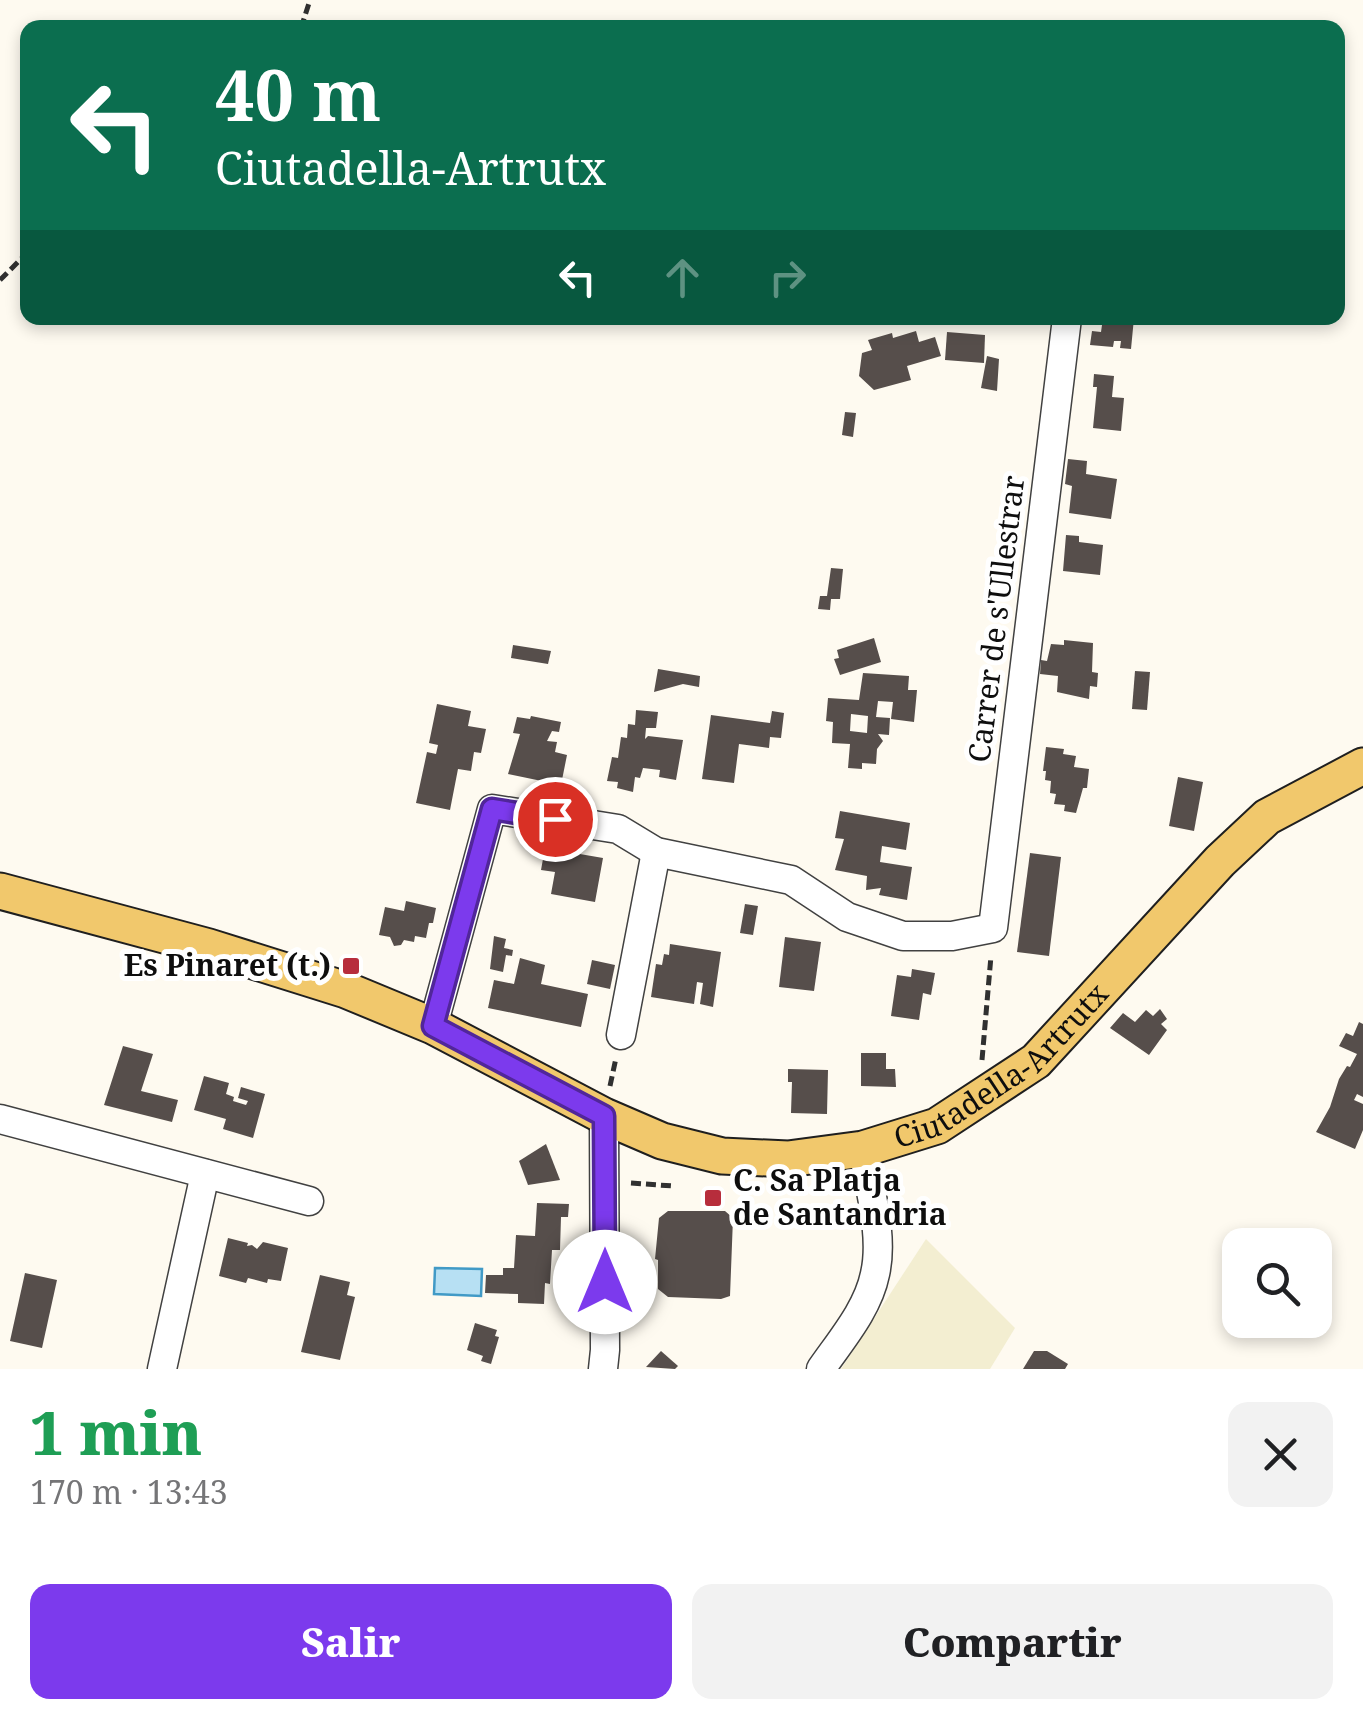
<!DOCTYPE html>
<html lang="es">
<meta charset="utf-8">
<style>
body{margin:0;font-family:"Noto Serif",serif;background:#f2f2f2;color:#202124;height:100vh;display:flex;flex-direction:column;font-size:38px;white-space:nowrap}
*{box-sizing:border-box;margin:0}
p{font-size:32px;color:#757577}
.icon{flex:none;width:55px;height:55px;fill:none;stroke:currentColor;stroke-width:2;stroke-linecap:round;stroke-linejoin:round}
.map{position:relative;height:1369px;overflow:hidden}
.details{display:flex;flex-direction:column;background:#fff;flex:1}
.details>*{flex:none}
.top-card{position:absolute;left:20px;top:20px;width:1325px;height:305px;border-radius:20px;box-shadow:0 5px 15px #0003;background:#0b6e4f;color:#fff;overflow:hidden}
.buttons{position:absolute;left:1222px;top:1228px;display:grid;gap:20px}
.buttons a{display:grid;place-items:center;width:110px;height:110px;border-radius:20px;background:#fff;box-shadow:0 5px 15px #0003;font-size:50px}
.pin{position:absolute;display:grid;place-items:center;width:85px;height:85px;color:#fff;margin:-42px;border:5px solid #fff;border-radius:50%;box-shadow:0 2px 10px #0007}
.me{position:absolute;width:110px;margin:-55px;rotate:0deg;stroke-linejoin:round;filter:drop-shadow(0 0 8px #0008)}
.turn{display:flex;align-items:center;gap:35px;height:210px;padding:0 30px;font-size:45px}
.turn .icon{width:130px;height:130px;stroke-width:2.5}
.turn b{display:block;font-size:70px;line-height:85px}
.lanes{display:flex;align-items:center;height:95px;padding:0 30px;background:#0003;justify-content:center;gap:50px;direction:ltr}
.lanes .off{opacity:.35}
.round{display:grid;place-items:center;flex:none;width:105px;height:105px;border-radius:20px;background:#f2f2f2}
.headline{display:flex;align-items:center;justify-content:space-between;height:170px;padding:0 30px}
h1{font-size:60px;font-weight:800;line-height:75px;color:#1e9e55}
.primary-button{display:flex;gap:20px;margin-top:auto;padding:20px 30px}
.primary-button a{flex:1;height:115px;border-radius:20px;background:#7c3aed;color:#fff;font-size:40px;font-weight:800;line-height:115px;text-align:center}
.primary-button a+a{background:#f2f2f2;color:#202124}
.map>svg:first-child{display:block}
.farmland{fill:#f3eed1}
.water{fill:#b7e0f3;stroke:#419ac6;stroke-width:2.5}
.building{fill:#564e4b;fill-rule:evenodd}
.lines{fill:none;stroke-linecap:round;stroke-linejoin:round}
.minor-casing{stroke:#414141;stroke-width:31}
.major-casing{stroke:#1f1f1f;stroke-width:39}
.path{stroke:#303030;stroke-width:5;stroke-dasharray:10 5;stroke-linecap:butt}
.minor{stroke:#fff;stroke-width:28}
.major{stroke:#f1c86c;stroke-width:35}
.route-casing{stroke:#51269a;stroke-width:25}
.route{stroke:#7c3aed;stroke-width:18}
.poi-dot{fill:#b72d3c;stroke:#fff;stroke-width:4}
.labels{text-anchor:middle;stroke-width:10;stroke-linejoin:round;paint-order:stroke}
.street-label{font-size:30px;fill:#0e0e0e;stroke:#fff}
.poi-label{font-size:30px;font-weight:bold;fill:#0e0e0e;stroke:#fff;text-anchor:end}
</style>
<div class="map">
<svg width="1363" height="1369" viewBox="0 0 1363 1369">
<rect width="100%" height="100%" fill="#fefaf0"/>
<path class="farmland" d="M926 1239 1015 1328 990 1369H841Z"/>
<path class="water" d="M435 1268 482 1269 481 1296 434 1294Z"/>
<g class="building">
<path d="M1103 318H1134L1131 349 1120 348 1121 341H1114L1113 347 1090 345 1092 331 1101 332Z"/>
<path d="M916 331 919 342 935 337 941 356 907 366 911 380 874 390 859 376 862 353 872 350 868 340 892 333 893 338Z"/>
<path d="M947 332 985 335 984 363 945 360Z"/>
<path d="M987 356 999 359 997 391 981 388Z"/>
<path d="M1094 374 1114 376 1112 397 1124 398 1121 431 1093 428 1097 387H1093Z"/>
<path d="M845 412 856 413 853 437 842 435Z"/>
<path d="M1068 459 1087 461 1086 474 1117 479 1111 519 1069 513 1072 486 1065 484Z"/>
<path d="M1066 535 1079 536V542L1103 545 1100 575 1063 571Z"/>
<path d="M831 568 843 569 840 599H831L830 610 818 609 820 596H827Z"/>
<path d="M874 638 881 662 840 675 834 659 839 658 837 650Z"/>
<path d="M1064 640 1093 643 1092 672 1098 673 1097 687 1090 686 1089 699 1057 692 1058 676 1040 674 1041 660 1047 661 1051 644 1064 645Z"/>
<path d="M513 645 551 651 548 664 511 658Z"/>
<path d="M658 669 700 676 699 687 683 684 654 692Z"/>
<path d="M1135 671 1150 672 1147 710 1132 709Z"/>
<path d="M863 673 909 676 908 690H917L914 722 891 719 893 702 878 701 876 717 890 718 889 735 878 734 883 741 877 749 876 764 862 763V769L848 768 850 744 832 743 833 722 826 721 828 698 859 700ZM851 714 868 716 867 733 850 731Z"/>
<path d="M437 704 471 711 468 726 486 729 481 753 474 752 471 771 458 769 450 810 416 803 427 752 436 754 438 745 429 743Z"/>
<path d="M636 710 658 712 656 728H646L645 739 648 736 683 740 676 780 659 777 660 770 643 768 640 778 635 777 633 792 617 788 618 782 607 781 612 757 618 758 621 737 627 738 628 724 635 725Z"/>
<path d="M772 711 784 713 781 738 770 737 769 748 739 744 734 783 702 779 711 715 770 723Z"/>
<path d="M531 716 561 722 559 732 552 731 547 741 557 742 555 752 567 755 561 785 508 774 520 734 513 733 517 717 530 719Z"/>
<path d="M1046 747 1064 749 1063 754 1076 756 1074 767 1089 769 1087 788H1083L1076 813 1064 811 1065 805 1054 804 1056 794 1050 793 1051 781 1045 780 1046 771H1043Z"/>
<path d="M1178 777 1203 782 1194 831 1169 826Z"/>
<path d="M840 811 910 823 906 850 882 846 880 862 912 867 907 900 879 895 881 888 866 890 867 876 835 870 844 839 835 838Z"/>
<path d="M545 848 603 858 595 902 551 894 555 872 541 870Z"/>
<path d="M1030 853 1061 857 1049 956 1017 952Z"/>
<path d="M406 901 436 908 433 923H429L426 938 415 936 414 942 404 940 401 945 394 946 390 937 379 935 385 907 404 911Z"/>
<path d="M745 904 758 906 753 935 740 933Z"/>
<path d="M494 936 506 939 504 948 513 950 512 956 506 955 503 972 490 969Z"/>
<path d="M785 937 821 942 814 991 779 987Z"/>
<path d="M670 944 721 952 713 1007 700 1004 703 983 697 982 694 1004 651 997 656 964 662 965 664 954 669 955Z"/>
<path d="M520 958 545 965 541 984 588 994 581 1027 488 1008 494 980 514 984Z"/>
<path d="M592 960 615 965 610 989 587 984Z"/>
<path d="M912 969 935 973 931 995 923 993 919 1020 891 1016 897 975 911 977Z"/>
<path d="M1160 1009 1167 1019 1161 1024 1167 1030 1149 1055 1110 1028 1123 1013 1135 1022 1146 1010 1153 1016Z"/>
<path d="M1359 1022 1363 1024V1097L1357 1094 1354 1100 1363 1104V1130L1355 1149 1316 1132 1330 1107 1339 1079 1347 1066 1350 1067 1357 1054 1339 1046 1346 1033 1353 1036Z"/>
<path d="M123 1046 153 1054 141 1091 178 1100 172 1122 104 1105Z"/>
<path d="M861 1053H886V1069H895L896 1087 861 1086Z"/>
<path d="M788 1069 828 1070 827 1114 791 1113 792 1082H788Z"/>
<path d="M204 1076 229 1083 226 1094 234 1097 233 1101 246 1105 248 1101 238 1098 241 1087 265 1094 253 1138 223 1129 226 1119 194 1110Z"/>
<path d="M546 1144 560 1180 528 1185 519 1161Z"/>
<path d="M537 1203 569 1204 568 1217H561L560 1250H552L550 1284 545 1283 544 1304 518 1303V1294L485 1293 486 1275H503V1268H514L516 1235 535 1236Z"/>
<path d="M668 1211H725L733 1218 730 1296 721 1299 668 1297 658 1289V1260L655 1259 659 1218Z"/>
<path d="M228 1238 248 1243 247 1246 252 1245 257 1249 263 1242 288 1248 281 1281 268 1279 267 1283 248 1278 246 1283 219 1276Z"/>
<path d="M25 1273 57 1280 42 1348 10 1341Z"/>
<path d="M320 1275 350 1282 347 1295 355 1297 340 1360 301 1352Z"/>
<path d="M475 1323 497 1330 495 1336 499 1337 491 1364 481 1361 483 1356 467 1350Z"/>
<path d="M661 1351 678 1366 675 1369 646 1367Z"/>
<path d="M1034 1351H1047L1068 1364 1065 1369H1023Z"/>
</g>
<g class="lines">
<g class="minor-casing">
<g id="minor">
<path d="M433 1026 492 809 618 829 656 852 791 880 847 917 903 936H952L993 928 1067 318"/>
<path d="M621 1035 656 852"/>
<path d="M0 1119 309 1201"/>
<path d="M162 1369 205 1174"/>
<path d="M603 1369 605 1350 604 1116"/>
<path d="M821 1369C841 1340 868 1309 875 1274 884 1235 869 1188 863 1149"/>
</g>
</g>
<g class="major-casing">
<g id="major">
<path id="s1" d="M0 891 209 947 346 990 433 1026 604 1116 662 1141 722 1156 788 1159 863 1149 937 1126 1036 1061 1220 861 1267 817 1363 766"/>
</g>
</g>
<g class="path">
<path d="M301 28 310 0"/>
<path d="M0 280 28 252"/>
<path d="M982 1060 991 956"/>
<path d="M610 1086 616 1058"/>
<path d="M631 1183 673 1186"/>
</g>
<use href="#minor" class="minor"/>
<use href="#major" class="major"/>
</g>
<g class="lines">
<g class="route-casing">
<path id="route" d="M555 819 492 809 433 1026 604 1116 605 1282"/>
</g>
<use href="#route" class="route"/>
</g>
<g class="poi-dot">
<rect x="341" y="956" width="20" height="20" rx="5"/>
<rect x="703" y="1188" width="20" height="20" rx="5"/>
</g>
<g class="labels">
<g class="street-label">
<text transform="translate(997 619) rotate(-83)" y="10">Carrer de s'Ullestrar</text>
<text dy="10" stroke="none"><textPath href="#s1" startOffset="1078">Ciutadella-Artrutx</textPath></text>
</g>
<g class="poi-label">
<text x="331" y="976">Es Pinaret (t.)</text>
<text x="733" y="1191" text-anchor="start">C. Sa Platja<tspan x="733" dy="34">de Santandria</tspan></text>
</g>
</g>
</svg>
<div class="buttons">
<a><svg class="icon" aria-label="search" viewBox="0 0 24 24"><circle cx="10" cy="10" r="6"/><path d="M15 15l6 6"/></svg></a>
</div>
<div class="pin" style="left:555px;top:819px;background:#d93025"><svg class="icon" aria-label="arrive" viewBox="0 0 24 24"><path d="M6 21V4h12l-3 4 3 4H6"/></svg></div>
<svg class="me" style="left:605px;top:1282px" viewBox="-20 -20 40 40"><circle r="19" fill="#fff"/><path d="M0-13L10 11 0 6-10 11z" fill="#7c3aed"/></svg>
<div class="top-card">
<div class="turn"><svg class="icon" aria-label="left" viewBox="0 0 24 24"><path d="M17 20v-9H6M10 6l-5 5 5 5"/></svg><div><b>40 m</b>Ciutadella-Artrutx</div></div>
<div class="lanes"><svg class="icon" aria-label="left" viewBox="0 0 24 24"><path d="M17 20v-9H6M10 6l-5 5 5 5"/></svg><svg class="icon off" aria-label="ahead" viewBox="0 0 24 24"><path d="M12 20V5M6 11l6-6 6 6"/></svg><svg class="icon off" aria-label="right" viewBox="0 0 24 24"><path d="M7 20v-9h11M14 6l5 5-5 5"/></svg></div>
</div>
</div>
<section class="details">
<div class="headline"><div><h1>1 min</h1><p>170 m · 13:43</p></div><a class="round"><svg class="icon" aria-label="close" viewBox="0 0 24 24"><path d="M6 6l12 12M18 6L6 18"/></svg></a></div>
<div class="primary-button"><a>Salir</a><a>Compartir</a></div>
</section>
